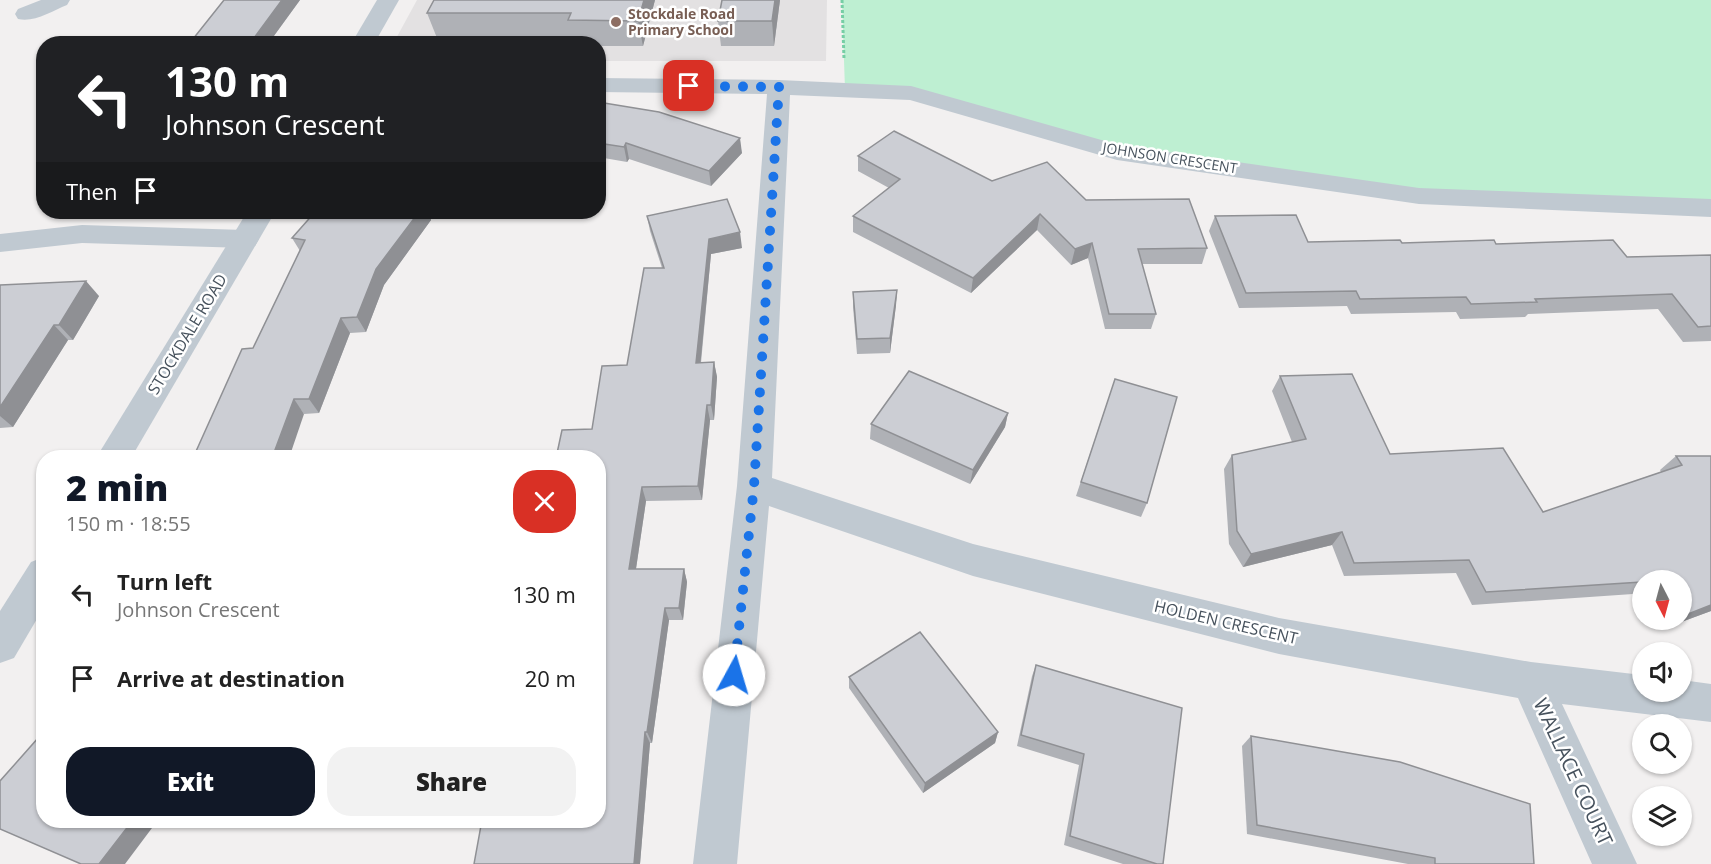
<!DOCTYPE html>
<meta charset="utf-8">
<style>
body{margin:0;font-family:"Open Sans",sans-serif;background:#f2f2f2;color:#222;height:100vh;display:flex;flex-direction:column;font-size:22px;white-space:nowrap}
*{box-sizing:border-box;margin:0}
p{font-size:20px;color:#767676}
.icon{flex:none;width:33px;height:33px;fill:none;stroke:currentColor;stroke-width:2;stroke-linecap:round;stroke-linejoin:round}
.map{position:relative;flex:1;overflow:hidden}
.side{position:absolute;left:36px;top:450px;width:570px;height:378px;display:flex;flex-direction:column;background:#fff;border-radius:24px;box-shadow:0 2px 4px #0004}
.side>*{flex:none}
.hud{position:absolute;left:36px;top:36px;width:570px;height:183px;border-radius:24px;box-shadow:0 2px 4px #0004;background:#202124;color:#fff;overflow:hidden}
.needle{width:39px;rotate:174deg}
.controls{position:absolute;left:1632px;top:570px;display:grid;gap:12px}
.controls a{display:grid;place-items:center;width:60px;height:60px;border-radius:50%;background:#fff;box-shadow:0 2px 4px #0004;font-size:30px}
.pin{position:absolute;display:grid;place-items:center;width:51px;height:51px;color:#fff;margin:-26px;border-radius:12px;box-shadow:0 3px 9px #0006}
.me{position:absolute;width:66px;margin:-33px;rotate:6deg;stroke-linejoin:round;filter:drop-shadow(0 0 4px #0008)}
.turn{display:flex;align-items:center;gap:21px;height:126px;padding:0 30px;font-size:27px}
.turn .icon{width:78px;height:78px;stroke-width:2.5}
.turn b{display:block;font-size:42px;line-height:51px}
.then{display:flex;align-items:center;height:57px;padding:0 30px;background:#0003;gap:12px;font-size:22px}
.round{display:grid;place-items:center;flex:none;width:63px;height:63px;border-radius:24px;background:#f2f2f2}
.summary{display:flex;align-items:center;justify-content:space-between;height:102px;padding:0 30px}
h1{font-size:36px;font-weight:800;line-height:45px;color:#111827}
.button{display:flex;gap:12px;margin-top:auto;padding:12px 30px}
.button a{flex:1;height:69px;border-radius:24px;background:#111827;color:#fff;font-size:24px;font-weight:800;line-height:69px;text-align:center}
.button a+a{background:#f2f2f2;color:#222}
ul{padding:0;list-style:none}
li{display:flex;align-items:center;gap:18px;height:84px;padding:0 30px}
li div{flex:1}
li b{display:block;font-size:22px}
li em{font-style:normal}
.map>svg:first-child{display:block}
.education{fill:#e3e1e2}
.green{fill:#beefd2}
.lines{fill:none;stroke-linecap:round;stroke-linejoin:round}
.path{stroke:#76cea5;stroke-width:3;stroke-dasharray:3 2;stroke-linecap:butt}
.minor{fill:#c0c9d1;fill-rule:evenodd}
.tertiary{fill:#c0c9d1;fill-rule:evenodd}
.wall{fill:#afb1b6}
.shaded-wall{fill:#8f9094}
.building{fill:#ccced4;stroke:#8f9094;stroke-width:1.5}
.route{stroke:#1a73e8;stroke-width:10;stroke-dasharray:0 18}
.education-dot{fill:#8d6e63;stroke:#fff;stroke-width:2}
.labels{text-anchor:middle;stroke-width:5;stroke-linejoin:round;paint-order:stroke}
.far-education-label{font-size:14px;font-weight:bold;fill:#785e54;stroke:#fff;text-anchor:start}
.far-street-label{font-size:14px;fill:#47525d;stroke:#fff}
.street-label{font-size:16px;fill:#47525d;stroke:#fff}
.near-street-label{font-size:20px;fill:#47525d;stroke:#fff}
</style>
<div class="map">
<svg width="1711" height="864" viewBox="0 0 1711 864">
<rect width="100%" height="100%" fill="#f2f0f0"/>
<path class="education" d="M417 0H827L826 61H599L598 44H393Z"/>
<path class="green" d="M842 0H1711V208L1419 196 1117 152 911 93 845 90Z"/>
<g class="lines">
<path class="path" d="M842 0 844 59"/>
<g class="minor">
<path d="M41 0H70L67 5C52 11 34 23 18 19L15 14 18 9Z"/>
<path d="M598 78 779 80 911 86 1119 145 1419 188 1711 199V217L1419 204 1117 160 910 100 790 95 772 478 973 544 1279 618 1531 662 1642 675V692H1682V680L1711 684V722L1562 704 1637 864H1592L1518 698 1279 654 973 576 769 506 737 864H693L737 486 767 94 598 92Z"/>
<path d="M82 225 245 230 255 232 259 239 255 246 245 248 82 243 0 252V234Z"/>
</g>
<g class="tertiary">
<path d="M377 0H399L374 44H351Z"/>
<path d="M247 212H275L131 458H96Z"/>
<path d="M44 557V607L14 658 0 663V611L31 562Z"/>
</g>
</g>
<g class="wall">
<path d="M224 0H300L268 44H189Z"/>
<path d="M434 0H655L643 46H598V44H574L572 38H437L427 13Z"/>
<path d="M780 0 774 46H721L718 21Z"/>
<path d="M598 102 742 153 711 186 629 159 627 162 598 157Z"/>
<path d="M858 156 992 181 1086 200 1207 248 1202 264H1142L1156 314 1151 329H1105L1088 258 1071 265 1037 230 971 293 853 232V216L889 188 858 171Z"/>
<path d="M315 212H428L431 220 384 285 366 332 350 333 319 413 304 414 253 348 300 251 292 238Z"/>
<path d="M647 216 742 248 711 254 701 363 714 362 717 377 714 420H710L702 500 646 501 636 569H684L687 582 683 620H669L652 743H650L640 864H474L598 820 592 429 627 365 662 268 650 231Z"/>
<path d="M1215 216 1308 242 1496 244 1627 257 1711 255V341L1683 342 1658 309 1528 314 1525 317 1460 319 1456 312 1351 314 1347 306 1239 308 1209 231Z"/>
<path d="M0 285 99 296 73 340H68L13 427 0 428Z"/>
<path d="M897 290 896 305 890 353 857 354 853 307V292Z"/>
<path d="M1280 376 1390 454 1543 512 1661 472 1660 470 1676 456H1711V611L1665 628 1657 620H1682V580H1642V605L1633 594 1472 605 1456 573 1344 576 1332 545 1243 567 1229 544 1224 469 1232 455 1292 442 1272 391Z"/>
<path d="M1115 379 1147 503 1141 517 1076 496Z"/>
<path d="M1008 413 1005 427 970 484 870 439 871 424Z"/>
<path d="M1036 665 1163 864H1123L1064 845 1079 765 1017 746 1032 676Z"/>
<path d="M849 677 998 732 995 743 923 793 849 688Z"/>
<path d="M1251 736 1534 864H1408L1247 834 1242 746Z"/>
</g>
<g class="shaded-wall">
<path d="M282 0H300L268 44H257L254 38Z"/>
<path d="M644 0H655L643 46 638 21Z"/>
<path d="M775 0H780L774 46 772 21Z"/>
<path d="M248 38 251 44H244Z"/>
<path d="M740 138 742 153 711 186 709 171Z"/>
<path d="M626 143 629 159 627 162 624 147Z"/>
<path d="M419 212H428L431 220 384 285 366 332 357 317 376 269Z"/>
<path d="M1040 214 1037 230 971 293 973 278Z"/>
<path d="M740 232 742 248 711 254 699 378 696 363 709 239Z"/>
<path d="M1092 243 1088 258 1071 265 1075 249Z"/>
<path d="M86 281 99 296 73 340 59 325Z"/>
<path d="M897 290 896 305 890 353V338Z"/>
<path d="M341 318 350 333 319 413 309 399Z"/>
<path d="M54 325 68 340 13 427 0 416V407Z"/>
<path d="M714 362 717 377 714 420 711 405Z"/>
<path d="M294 399 304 414 289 458H272Z"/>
<path d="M707 405 710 420 702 500 698 486Z"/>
<path d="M1008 413 1005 427 970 484 973 470Z"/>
<path d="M642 487 646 501 634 582 629 569Z"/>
<path d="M1342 532 1332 545 1243 567 1251 554Z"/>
<path d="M684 569 687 582 683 620 679 608Z"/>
<path d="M1711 605V611L1665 628 1677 620H1682V617L1683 616Z"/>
<path d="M665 608 669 620 652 743 647 732Z"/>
<path d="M645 732 650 743 640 864H634Z"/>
<path d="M998 732 995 743 923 793 925 783Z"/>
<path d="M133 820H158L125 864H99Z"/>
</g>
<g class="building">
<path d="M224 0H282L254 38H248L244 44H189Z"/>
<path d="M434 0H644L638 21 568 20 571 13H427Z"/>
<path d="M722 0H775L772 21H718Z"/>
<path d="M598 102 659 112 740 138 709 171 626 143 624 147 598 143Z"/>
<path d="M894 131 992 181 1047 162 1086 200 1189 199 1207 248 1138 249 1156 314H1109L1092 243 1075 249 1040 214 973 278 853 216 900 179 858 156Z"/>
<path d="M727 199 740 232 709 239 696 363 714 362 711 405H707L698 486 642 487 629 569H684L679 608H665L647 732H645L634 864H474L482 820H598V458H556L562 430 592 429 602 366 627 365 644 268H664L647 216Z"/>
<path d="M315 212H419L376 269 357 317 341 318 309 399H294L272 458H193L242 349 253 348 305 240 292 238Z"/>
<path d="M1296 215 1308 242 1400 240 1402 243 1494 240 1496 244 1613 240 1627 257 1711 255V326L1698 327 1672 294 1535 299 1537 302 1471 304 1466 297 1360 299 1356 291 1246 293 1215 216Z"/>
<path d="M86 281 59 325H54L0 407V285Z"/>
<path d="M897 290 890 338 857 339 853 292Z"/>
<path d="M909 371 1008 413 973 470 871 424Z"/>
<path d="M1352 374 1390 454 1503 448 1543 512 1682 465 1676 456H1711V605L1683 616 1682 614V580H1642V582L1486 592 1469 560 1354 563 1342 532 1251 554 1237 531 1232 455 1306 439 1280 376Z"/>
<path d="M1115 379 1177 397 1147 503 1081 482Z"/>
<path d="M920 632 998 732 925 783 849 677Z"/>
<path d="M1036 665 1182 708 1163 864H1157L1070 836 1084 754 1021 735Z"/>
<path d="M1251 736 1400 762 1530 804 1534 864H1435V858L1257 825Z"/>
<path d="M39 737 44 739V820H133L99 864H81L0 829V781Z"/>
</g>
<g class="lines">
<path class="route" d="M689 86 779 87 754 486 734 675"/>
</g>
<circle class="education-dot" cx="616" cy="22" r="6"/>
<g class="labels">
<g class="far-education-label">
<text x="628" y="19">Stockdale Road<tspan x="628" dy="16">Primary School</tspan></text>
</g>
<g class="far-street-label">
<text transform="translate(1170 158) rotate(9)" y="5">JOHNSON CRESCENT</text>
</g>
<g class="street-label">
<text transform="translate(187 334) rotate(-59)" y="6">STOCKDALE ROAD</text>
<text transform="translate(1226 622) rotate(13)" y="6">HOLDEN CRESCENT</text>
</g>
<g class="near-street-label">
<text transform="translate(1573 772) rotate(65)" y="7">WALLACE COURT</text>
</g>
</g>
</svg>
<div class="controls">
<a><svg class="needle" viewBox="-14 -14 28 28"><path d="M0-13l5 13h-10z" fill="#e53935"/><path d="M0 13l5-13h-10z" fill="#767676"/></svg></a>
<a><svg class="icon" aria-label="sound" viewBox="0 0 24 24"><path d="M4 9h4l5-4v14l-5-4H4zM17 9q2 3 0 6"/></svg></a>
<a><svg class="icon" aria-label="search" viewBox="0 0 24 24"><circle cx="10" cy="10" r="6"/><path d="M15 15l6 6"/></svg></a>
<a><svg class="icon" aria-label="layers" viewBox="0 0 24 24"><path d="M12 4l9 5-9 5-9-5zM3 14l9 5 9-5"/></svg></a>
</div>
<div class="pin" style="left:689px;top:86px;background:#d93025"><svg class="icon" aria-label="arrive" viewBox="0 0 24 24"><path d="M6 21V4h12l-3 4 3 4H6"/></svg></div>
<svg class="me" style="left:734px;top:675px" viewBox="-20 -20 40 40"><circle r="19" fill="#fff"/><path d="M0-13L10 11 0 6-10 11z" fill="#1a73e8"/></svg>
<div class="hud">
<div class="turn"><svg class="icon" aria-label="left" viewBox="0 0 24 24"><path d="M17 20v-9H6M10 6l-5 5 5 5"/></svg><div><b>130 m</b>Johnson Crescent</div></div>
<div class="then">Then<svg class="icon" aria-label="arrive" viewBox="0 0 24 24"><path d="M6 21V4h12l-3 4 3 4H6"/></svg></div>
</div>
<section class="side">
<div class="summary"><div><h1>2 min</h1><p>150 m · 18:55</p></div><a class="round" style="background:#d93025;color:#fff"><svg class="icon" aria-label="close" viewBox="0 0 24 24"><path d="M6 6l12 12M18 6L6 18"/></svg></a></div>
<ul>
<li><svg class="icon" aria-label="left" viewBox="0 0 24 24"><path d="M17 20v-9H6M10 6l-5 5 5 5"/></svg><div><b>Turn left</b><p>Johnson Crescent</p></div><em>130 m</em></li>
<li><svg class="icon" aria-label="arrive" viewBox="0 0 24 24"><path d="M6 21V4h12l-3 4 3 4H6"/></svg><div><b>Arrive at destination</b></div><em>20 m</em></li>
</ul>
<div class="button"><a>Exit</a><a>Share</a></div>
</section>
</div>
